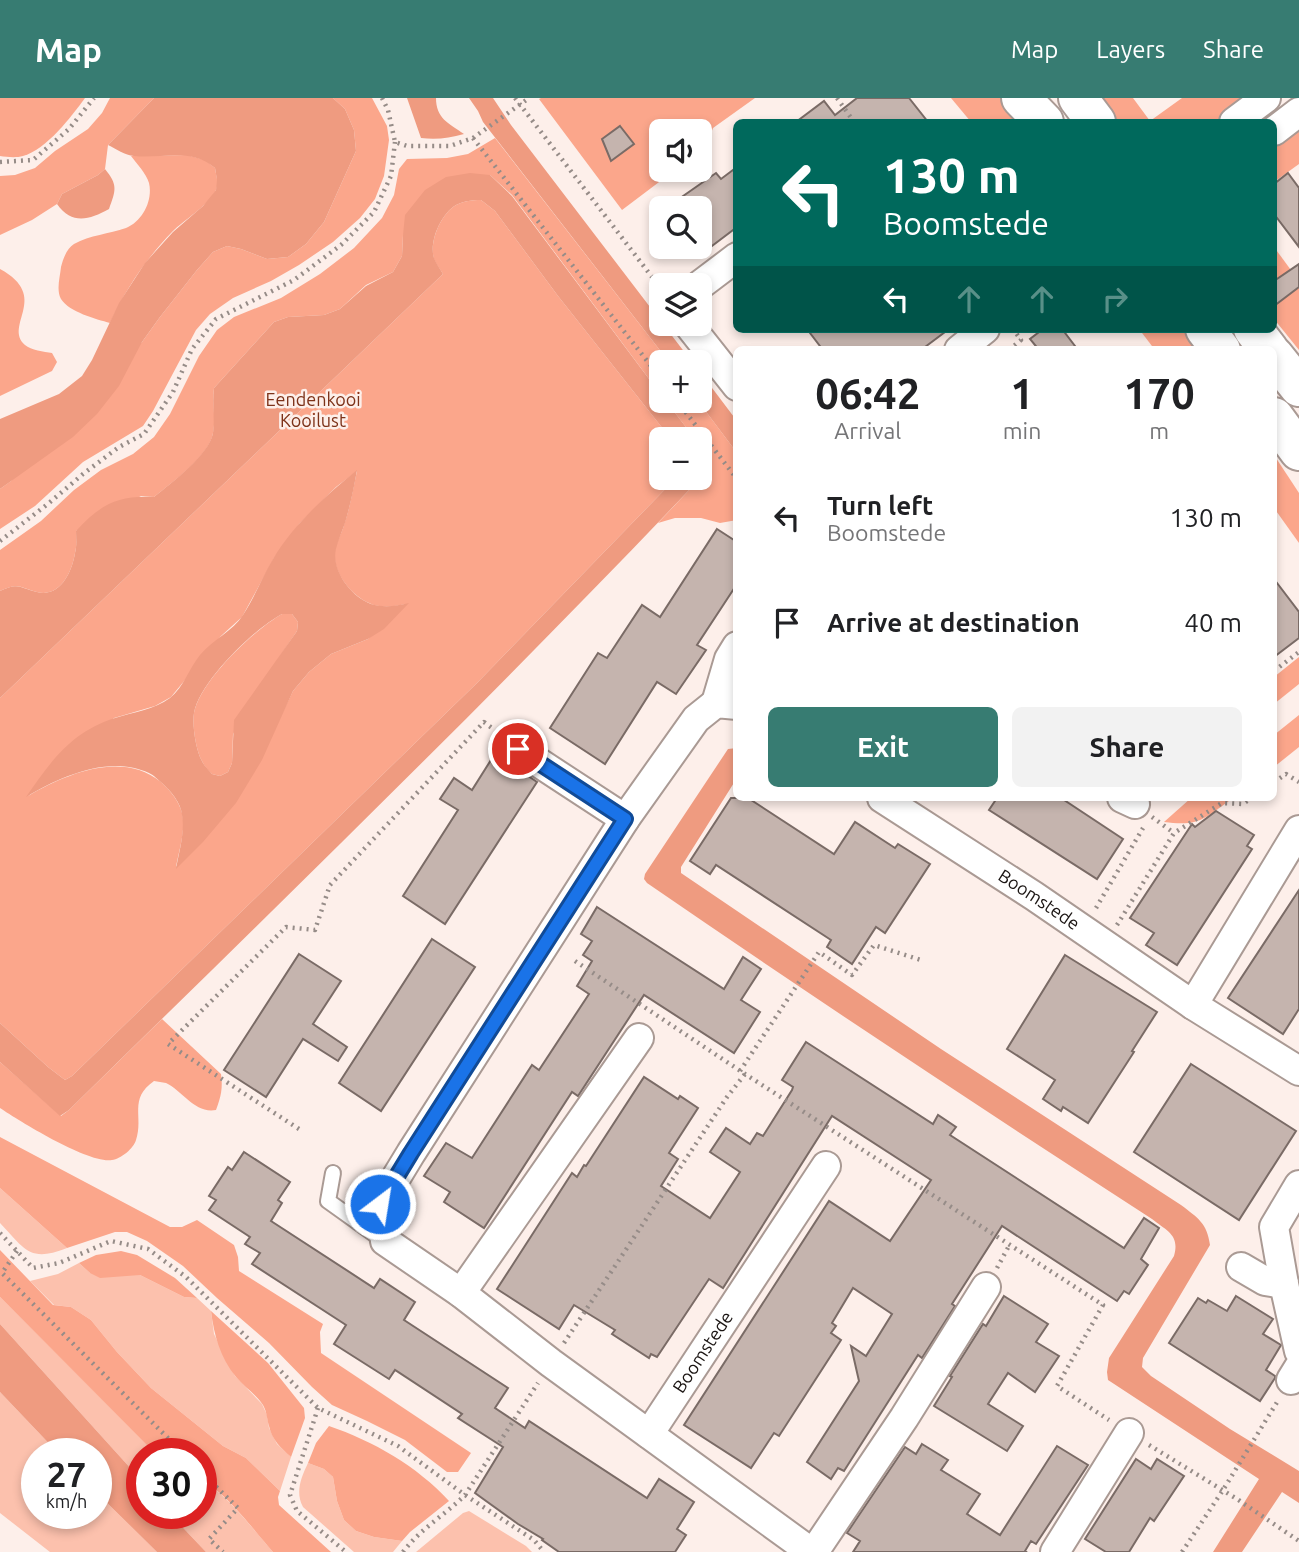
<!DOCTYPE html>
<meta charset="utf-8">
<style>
body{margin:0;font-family:Ubuntu,sans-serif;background:#f2f2f2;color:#202124;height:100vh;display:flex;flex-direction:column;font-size:26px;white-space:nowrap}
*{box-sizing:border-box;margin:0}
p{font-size:23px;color:#757577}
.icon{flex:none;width:38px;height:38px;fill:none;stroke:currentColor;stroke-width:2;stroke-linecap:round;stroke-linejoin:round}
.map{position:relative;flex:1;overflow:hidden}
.panel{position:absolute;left:733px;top:248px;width:544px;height:455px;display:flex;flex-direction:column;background:#fff;border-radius:10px;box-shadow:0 4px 10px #0003}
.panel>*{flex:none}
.hud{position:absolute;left:733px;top:21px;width:544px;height:214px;border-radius:10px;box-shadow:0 4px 10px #0003;background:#00695c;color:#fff;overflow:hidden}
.tools{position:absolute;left:649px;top:21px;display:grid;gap:14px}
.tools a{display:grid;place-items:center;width:63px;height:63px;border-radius:10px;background:#fff;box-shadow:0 4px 10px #0003;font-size:35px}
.speed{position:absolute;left:21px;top:1340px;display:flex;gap:14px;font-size:35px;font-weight:700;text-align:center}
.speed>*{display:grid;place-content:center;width:91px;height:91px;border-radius:50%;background:#fff;box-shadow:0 4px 10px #0003;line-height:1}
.speed small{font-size:18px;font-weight:400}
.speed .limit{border:10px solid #d22;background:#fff;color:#111}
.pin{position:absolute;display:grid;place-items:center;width:60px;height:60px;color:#fff;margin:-30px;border:4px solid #fff;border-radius:50%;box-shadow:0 2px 7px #0007}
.me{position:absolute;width:77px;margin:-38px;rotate:31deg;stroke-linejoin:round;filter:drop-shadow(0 0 5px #0008)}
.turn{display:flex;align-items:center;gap:24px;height:147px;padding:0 35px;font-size:32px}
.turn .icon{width:91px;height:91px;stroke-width:2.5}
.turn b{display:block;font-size:49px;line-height:60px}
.lanes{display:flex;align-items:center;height:66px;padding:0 35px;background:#0003;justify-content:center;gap:35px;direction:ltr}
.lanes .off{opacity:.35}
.eta{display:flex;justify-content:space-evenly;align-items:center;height:119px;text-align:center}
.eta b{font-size:42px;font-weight:600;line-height:49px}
.cta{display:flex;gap:14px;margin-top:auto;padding:14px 35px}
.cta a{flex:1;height:80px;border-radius:10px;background:#377c72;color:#fff;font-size:28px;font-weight:600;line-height:80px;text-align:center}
.cta a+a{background:#f2f2f2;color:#202124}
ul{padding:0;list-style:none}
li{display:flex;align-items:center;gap:21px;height:105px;padding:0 35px}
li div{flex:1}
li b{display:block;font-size:26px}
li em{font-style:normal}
header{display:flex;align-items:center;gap:42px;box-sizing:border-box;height:98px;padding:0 35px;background:#377c72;color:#fff}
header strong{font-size:33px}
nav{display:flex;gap:38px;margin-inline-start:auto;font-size:24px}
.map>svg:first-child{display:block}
.green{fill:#fcc1ad}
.forest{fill:#fba68b;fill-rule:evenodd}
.water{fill:#ef9b80;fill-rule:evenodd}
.building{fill:#c5b4ae;stroke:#7a6b66;stroke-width:2}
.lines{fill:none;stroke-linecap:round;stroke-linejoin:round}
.lane-casing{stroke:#aa9a94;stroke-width:18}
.street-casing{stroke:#aa9a94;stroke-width:32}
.secondary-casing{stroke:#aa9a94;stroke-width:42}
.path{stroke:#968c88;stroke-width:4.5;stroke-dasharray:2 5;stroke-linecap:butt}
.lane{stroke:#fff;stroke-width:14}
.street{stroke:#fff;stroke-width:28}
.secondary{stroke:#fff;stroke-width:38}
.route-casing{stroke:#114b97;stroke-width:18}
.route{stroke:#1a73e8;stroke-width:12}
.labels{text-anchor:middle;stroke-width:5;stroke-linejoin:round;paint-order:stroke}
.park-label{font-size:18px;fill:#7d3219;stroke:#fdefea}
.street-label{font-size:18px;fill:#1b1513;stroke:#fdefea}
</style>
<header>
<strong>Map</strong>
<nav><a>Map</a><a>Layers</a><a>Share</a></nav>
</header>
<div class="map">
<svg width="1299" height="1454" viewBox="0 0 1299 1454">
<rect width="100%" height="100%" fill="#fdefea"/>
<g class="green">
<path d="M0 1090 67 1150C29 1165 25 1151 0 1125Z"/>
<path d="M79 1165 90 1175 140 1177 184 1199 197 1200 211 1213 214 1236 235 1278 262 1306 267 1317 269 1330 277 1346 291 1359 280 1393 246 1360 223 1348 151 1290 117 1254 91 1222 71 1209 54 1207 30 1183 58 1176Z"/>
<path d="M0 1199 157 1356H142V1383L0 1226Z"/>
<path d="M0 1294 59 1356H37V1416H96V1394L157 1454H50L0 1415Z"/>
<path d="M308 1365 324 1371 333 1379 337 1403 344 1422 356 1433 374 1439 402 1443 393 1454H354L303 1409C295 1394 301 1380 308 1365Z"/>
<path d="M201 1383C223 1391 257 1436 273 1454H206L170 1416H201Z"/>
<path d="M469 1413 526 1448 532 1454H416L463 1415Z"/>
</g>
<g class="forest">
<path d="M0 0H85C71 19 47 51 23 58 16 60 7 59 0 58Z"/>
<path d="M110 0H154L108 47 105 71 98 77 62 96 57 106 32 122 0 137V78L15 77 35 70 55 53 88 31 102 15Z"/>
<path d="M333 0H372L387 28 389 42 384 78 375 101 360 120 333 144 299 167 271 183 233 200 210 216 196 232 153 313 143 328 83 364 35 408 0 431V391L11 383 142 244 160 219 197 172 213 154 227 148 241 151 267 161 288 159 306 146 324 124 356 53 354 32 345 11Z"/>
<path d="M541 0H755L713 30 706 49 700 53V33H662V72H675L622 112 539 1Z"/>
<path d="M951 0H1003L1023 24H971Z"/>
<path d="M1096 0H1133L1150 23 1182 0H1246L1216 24H1114Z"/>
<path d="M1299 28V66L1274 84V47Z"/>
<path d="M495 40 669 264H662L661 297 512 97 490 77 403 137 402 158 393 174 366 187 340 211 324 217 288 219 274 224 214 290C212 305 216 320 213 335 210 357 171 385 154 399L141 398 76 433C76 440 77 448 75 455 72 474 60 500 37 494 20 490 20 484 0 493V452L41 423 74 392 101 372 133 356 154 339 170 316 199 258 217 232 234 219 281 200 320 176 354 150 382 120 394 97 399 71 407 61 447 60 468 56Z"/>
<path d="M187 57 205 62 215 70C216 77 219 85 216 92 209 107 184 122 172 134 146 161 125 192 110 225 96 221 69 214 61 201 56 192 60 179 61 169 63 161 67 150 74 146 90 137 109 136 126 130 143 123 153 102 149 85 146 75 137 66 131 58Z"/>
<path d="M481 102 495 113 558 198 671 341H662V380H676L477 585 72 978 65 982 48 969 0 925V600L443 176C440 171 436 166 434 161 429 144 440 119 453 109 461 103 472 102 481 102ZM357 373C353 391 350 410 344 427 342 435 336 444 335 453 332 474 351 497 369 505 381 511 395 508 407 506L368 541 331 556 309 574 293 593 277 626 176 769C179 752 186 732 182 715 179 703 170 692 161 684 122 652 66 676 28 698L114 620 155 608 171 599 221 538 242 519 274 460 300 425 336 389Z"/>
<path d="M1274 149 1299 183V252L1274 221Z"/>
<path d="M0 171C51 199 3 227 25 247 31 252 44 254 52 255L57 264 52 273 0 298Z"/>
<path d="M1139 231H1182L1197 252H1155Z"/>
<path d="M666 303H698L737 355V422L720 425 701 420H675L658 425 710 370C710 357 700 354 700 341H695Z"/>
<path d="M1274 357 1299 395V445L1274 410Z"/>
<path d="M282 516H292L298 524 297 533 280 558 233 636 232 665 228 674 220 678 212 676C208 672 204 668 202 663 196 653 192 627 194 615 200 583 254 532 282 516Z"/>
<path d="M1299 559V586L1274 606V579Z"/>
<path d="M1299 617V649L1274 669V637Z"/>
<path d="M1191 700H1233C1205 720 1200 729 1164 724Z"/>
<path d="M162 921 221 976C223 990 221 999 216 1012 195 1016 183 993 166 985 162 984 158 984 154 983 128 1001 144 1019 136 1042 134 1050 121 1061 112 1062 89 1066 21 1024 0 1010V964L61 1018 69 1012Z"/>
<path d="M0 1039 170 1129H182L197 1122 234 1147 238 1159 239 1173 323 1226 320 1234 321 1255 471 1355 458 1374H447L405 1342 367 1323 332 1307 312 1289 269 1245 217 1200 183 1168 147 1143 127 1134H115L67 1150 0 1090Z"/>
<path d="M0 1152 53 1207 71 1209 91 1222 117 1254 151 1290 223 1348 246 1360 280 1393 278 1399 279 1407 331 1454H273C256 1435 224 1391 201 1383V1356H157L154 1354 0 1199Z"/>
<path d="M121 1153 137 1157 175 1180 197 1200 184 1199 140 1177 100 1180 90 1175 79 1165 96 1157Z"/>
<path d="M211 1213 268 1265 304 1310 305 1320 291 1359C281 1350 272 1342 269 1328 267 1321 267 1314 263 1307 256 1296 244 1289 236 1279 220 1259 214 1237 211 1213Z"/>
<path d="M329 1328C373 1343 417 1368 449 1403L410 1434 402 1443 374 1439 356 1433 344 1422 337 1403 333 1379 324 1371 308 1365 316 1345Z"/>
</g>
<g class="water">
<path d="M154 0H333L345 11 354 32 356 53 324 124 306 146 288 159 267 161 241 151 227 148 213 154 197 172 160 219 142 244 119 288 97 316 73 339 0 391V321L59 296 82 278 92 262 119 205 145 165 173 134 203 108 216 92 217 82 215 70C190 49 163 61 134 58 125 57 116 51 108 47Z"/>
<path d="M407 0H436C436 20 448 25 464 36 449 40 437 42 421 40Z"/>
<path d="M469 0H493L511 27 692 264H669L483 24 478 13Z"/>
<path d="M105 71C118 87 116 92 109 111 89 122 72 127 57 106L62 96 98 77Z"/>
<path d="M470 75 490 77 512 98 661 297 662 303H666L695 341H671L558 198 495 113 481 102C472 102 461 103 453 109 440 119 429 144 434 160 436 165 440 171 443 176L0 600V493C20 484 19 490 37 494 60 500 72 474 75 455 77 448 76 440 76 433 100 407 117 397 154 399 171 385 209 357 213 335 215 321 212 305 214 290L274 224 288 219 324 217 340 211 366 188 393 174 402 158 403 137 405 117 425 92 446 79Z"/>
<path d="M700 274 737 323V355L698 303H700Z"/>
<path d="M700 348 710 362V370C502 590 285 800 69 1012L60 1018 0 964V925L48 969 65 982 72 978 477 585 676 380H700Z"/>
<path d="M357 372C354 390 350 408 345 425 342 434 338 442 336 451 331 472 351 499 371 506 384 510 396 508 409 505L384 531 368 541 331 556 309 574 293 593 262 662 236 705 203 744 176 771C179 754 185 734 182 717 181 705 171 693 162 685 158 682 154 677 149 675 110 656 59 679 26 699 51 663 71 634 115 620 133 614 154 612 170 600 184 589 189 570 200 557 212 542 233 533 243 517 255 499 262 479 273 461 294 426 326 397 357 372ZM282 516H292L298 524 297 533 234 622 232 665 228 674 220 678 212 676C209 672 204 668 202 663 196 653 192 627 194 615 200 583 254 531 282 516Z"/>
<path d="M737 650V680L681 769V775L941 951 1181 1107C1198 1120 1207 1125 1210 1147L1143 1260 1142 1269 1151 1278 1230 1331 1299 1373V1405L1282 1394 1242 1454H1213L1259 1381 1108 1282 1107 1274 1109 1260 1174 1158C1180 1137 1167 1133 1152 1121 982 1011 814 900 647 785L644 781 645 776 728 651Z"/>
<path d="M0 1226 142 1383V1416H170L206 1454H157L96 1394V1356H59L0 1294Z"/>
</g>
<g class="building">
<path d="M857 0H909L928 24H796L824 3 835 17Z"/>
<path d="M620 28 634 46 611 63 602 41Z"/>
<path d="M737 69V129L700 157V110H666L716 75 721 81Z"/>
<path d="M1288 75 1299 90V149L1274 116V86Z"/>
<path d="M1299 166V189L1274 208V183Z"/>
<path d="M807 231H949L921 252H823Z"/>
<path d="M1043 231H1062L1078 252H1039L1030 241Z"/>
<path d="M717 431 737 444V486L697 547 706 552 676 596 657 584 605 666 550 630 598 555 607 560 642 507 660 519Z"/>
<path d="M1274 481 1299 514V540L1274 559Z"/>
<path d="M496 654 509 665 537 684 445 826 403 798 458 712 440 701 454 680 472 692Z"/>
<path d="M731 700H748L834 756 855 724 895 750 898 746 930 766 885 835 876 829 852 866 827 849 831 842 716 767 710 776 690 763Z"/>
<path d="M997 700H1061L1123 741 1097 781 989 712Z"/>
<path d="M1216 713 1254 737 1247 748 1252 751 1177 867 1146 847 1154 835 1130 820 1192 726 1195 729Z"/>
<path d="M1299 792V911L1283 936 1228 900Z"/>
<path d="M597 809 724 891 743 859 761 871 741 902 760 914 734 955 644 897 578 998 572 994 484 1130 444 1104 450 1094 424 1078 446 1045 472 1060 532 967 539 972 589 896 577 888 592 863 583 857 592 843 581 836Z"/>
<path d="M432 841 475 869 381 1013 339 985Z"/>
<path d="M299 856 341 883 313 926 347 949 338 963 303 941 266 999 224 972Z"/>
<path d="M1065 857 1157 914 1132 953 1134 954 1088 1025 1063 1009 1061 1013 1043 1001 1055 982 1007 951Z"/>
<path d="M806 944 933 1026 938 1017 956 1029 950 1037 1124 1150 1144 1120 1159 1130 1141 1161 1148 1167 1129 1196 1124 1193 1117 1203 1002 1128 952 1206 955 1208 922 1260 918 1257 844 1373 838 1370 831 1381 807 1364 859 1283 851 1248 866 1258 892 1216 853 1190 832 1225 836 1228 831 1235 841 1242 779 1338 774 1335 751 1370 684 1327 829 1103 890 1143 931 1082 832 1018 723 1190 709 1181 657 1259 651 1256 649 1260 612 1236 615 1232 574 1207 559 1231 497 1191 572 1075 577 1079 584 1067 586 1068 644 979 678 1001 680 998 698 1010 669 1055 678 1061 661 1088 710 1120 740 1074 710 1054 726 1030 750 1046 757 1035 763 1038 792 992 793 989 782 982Z"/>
<path d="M1191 966 1296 1033 1239 1122 1134 1054Z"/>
<path d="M244 1054 290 1084 278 1102 282 1105 271 1123 374 1190 380 1181 415 1204 404 1222 508 1290 495 1310 525 1330 529 1323 647 1400 659 1381 694 1404 677 1431 686 1437 675 1454H559L542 1442 543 1441 518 1426 475 1395 503 1349 458 1320 462 1316 395 1272 389 1281 334 1246 346 1227 252 1166 260 1155 245 1146 250 1139 209 1112 216 1102 209 1098 228 1069 232 1072Z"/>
<path d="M1004 1198 1048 1226 1036 1244 1059 1258 1035 1294 1008 1275 988 1306 1023 1328 1007 1353 934 1308 952 1279 950 1278 983 1226 986 1228Z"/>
<path d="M1236 1198 1273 1221 1263 1236 1281 1247 1266 1272 1275 1278V1280L1260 1303 1169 1245 1198 1200 1206 1205 1208 1202 1227 1213Z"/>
<path d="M922 1346 948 1362 941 1372 980 1396 967 1416 1000 1437 1057 1348 1088 1367 1036 1446 1031 1443 1025 1453 1027 1454H853L860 1443 847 1435 855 1423 905 1349 916 1356Z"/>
<path d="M1136 1361 1151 1371 1157 1361 1184 1378 1154 1423 1150 1420 1129 1454H1106L1085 1441Z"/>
</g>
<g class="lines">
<g class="lane-casing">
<path id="lane" d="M333 1075 328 1103 384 1143"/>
</g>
<g class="street-casing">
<g id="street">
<path d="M1234 24 1266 0"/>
<path d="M1274 33 1299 14"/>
<path d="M700 187 737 159"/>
<path d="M688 226 737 288"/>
<path d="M959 252 985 231"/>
<path d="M716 605 729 561 737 548"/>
<path d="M737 607 716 605 696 621 625 721 411 1055 380 1106 385 1143 461 1195 551 1265 811 1454"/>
<path d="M518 651 625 721"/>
<path id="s1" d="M882 700 1034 798 1193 907 1299 973"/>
<path d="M1122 700 1135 706"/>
<path d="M1193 907 1299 732"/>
<path d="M1299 1087 1274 1129 1284 1186 1299 1253"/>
<path d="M1241 1169 1265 1183 1284 1186"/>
<path d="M461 1195 639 940"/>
<path d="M1291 1282 1299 1269"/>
<path id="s2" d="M649 1336 826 1068"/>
<path d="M814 1454 904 1320 986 1189"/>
<path d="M1055 1454 1129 1335"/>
</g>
</g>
<g class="secondary-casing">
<g id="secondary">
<path d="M1021 0 1044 24"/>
<path d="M1078 0 1096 24"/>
<path d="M1205 231 1221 252"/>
<path d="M1253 231 1269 252"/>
<path d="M1274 258 1299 289"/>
<path d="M1274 319 1299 353"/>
</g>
</g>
<g class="path">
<path d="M382 0 388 12 395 44 407 48H450L473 40 529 0"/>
<path d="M515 0 662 192"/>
<path d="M837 0 854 24"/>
<path d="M473 40 662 282"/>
<path d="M0 64 33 62 69 31 94 0"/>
<path d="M1009 252 1021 242 1013 231"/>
<path d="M677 303 737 381"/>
<path d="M0 443 49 405 83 376 119 349 144 336 173 294 192 251 216 221 294 182 341 147 374 114 391 78 395 44"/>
<path d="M1274 573 1299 554"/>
<path d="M1274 684 1286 676 1299 684"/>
<path d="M1152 719 1174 735"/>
<path d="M1096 810 1143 730"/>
<path d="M1117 827 1174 735 1222 705 1243 706 1251 700"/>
<path d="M575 863 745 976 1103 1207 1057 1288 1109 1322"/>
<path d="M740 973 819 854 852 877 874 847 924 863"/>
<path d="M299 1031 168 946 286 829 315 832 330 787 484 624 501 637"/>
<path d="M0 1135 33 1170 59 1165 111 1143 148 1151 186 1179 318 1310 398 1348 465 1397 534 1442 544 1454"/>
<path d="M17 1153 2 1175 184 1356"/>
<path d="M997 1170 1010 1146"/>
<path d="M564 1245 727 999 745 976"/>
<path d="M318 1310 290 1397 297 1413 346 1454"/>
<path d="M1149 1347 1237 1401 1299 1443"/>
<path d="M201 1374 238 1410 209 1441 223 1454"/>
<path d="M403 1454C420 1431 445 1417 465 1397L538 1285"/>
<path d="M1182 1454 1223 1392 1279 1301"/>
</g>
<use href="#lane" class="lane"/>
<use href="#street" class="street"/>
<use href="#secondary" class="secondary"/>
</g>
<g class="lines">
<g class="route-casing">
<path id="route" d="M380 1106 411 1055 625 721 518 651"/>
</g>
<use href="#route" class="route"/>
</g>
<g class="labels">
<g class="park-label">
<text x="313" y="308">Eendenkooi<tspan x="313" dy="21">Kooilust</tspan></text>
</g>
<g class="street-label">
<text dy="6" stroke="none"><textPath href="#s1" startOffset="187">Boomstede</textPath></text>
<text dy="6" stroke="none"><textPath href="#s2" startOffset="98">Boomstede</textPath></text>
</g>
</g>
</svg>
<div class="tools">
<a><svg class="icon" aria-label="sound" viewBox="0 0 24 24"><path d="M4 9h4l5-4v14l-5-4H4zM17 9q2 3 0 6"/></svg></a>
<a><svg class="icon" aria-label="search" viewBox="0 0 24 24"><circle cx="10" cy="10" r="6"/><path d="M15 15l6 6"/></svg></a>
<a><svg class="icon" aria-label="layers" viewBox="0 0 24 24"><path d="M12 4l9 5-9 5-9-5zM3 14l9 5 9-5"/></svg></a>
<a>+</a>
<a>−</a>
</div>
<div class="speed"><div>27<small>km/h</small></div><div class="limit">30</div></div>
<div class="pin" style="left:518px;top:651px;background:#d93025"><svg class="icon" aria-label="arrive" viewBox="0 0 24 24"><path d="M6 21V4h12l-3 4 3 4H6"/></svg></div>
<svg class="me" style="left:380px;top:1106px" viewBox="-20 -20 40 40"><circle r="17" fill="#1a73e8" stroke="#fff" stroke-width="3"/><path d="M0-11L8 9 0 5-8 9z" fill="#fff"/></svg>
<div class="hud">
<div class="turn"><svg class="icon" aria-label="left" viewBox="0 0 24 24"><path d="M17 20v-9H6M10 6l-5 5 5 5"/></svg><div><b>130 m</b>Boomstede</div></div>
<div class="lanes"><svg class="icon" aria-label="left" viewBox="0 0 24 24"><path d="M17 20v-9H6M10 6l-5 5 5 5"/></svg><svg class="icon off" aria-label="ahead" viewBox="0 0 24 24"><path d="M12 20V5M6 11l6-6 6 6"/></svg><svg class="icon off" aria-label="ahead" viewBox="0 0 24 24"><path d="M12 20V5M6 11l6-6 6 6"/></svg><svg class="icon off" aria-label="right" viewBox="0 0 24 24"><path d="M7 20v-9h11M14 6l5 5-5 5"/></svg></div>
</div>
<section class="panel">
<div class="eta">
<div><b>06:42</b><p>Arrival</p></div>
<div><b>1</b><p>min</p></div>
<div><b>170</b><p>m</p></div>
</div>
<ul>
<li><svg class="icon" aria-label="left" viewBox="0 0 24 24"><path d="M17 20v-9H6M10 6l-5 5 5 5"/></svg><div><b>Turn left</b><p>Boomstede</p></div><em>130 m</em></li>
<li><svg class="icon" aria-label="arrive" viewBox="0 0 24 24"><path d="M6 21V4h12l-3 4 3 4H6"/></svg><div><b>Arrive at destination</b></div><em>40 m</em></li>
</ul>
<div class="cta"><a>Exit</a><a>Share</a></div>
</section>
</div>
